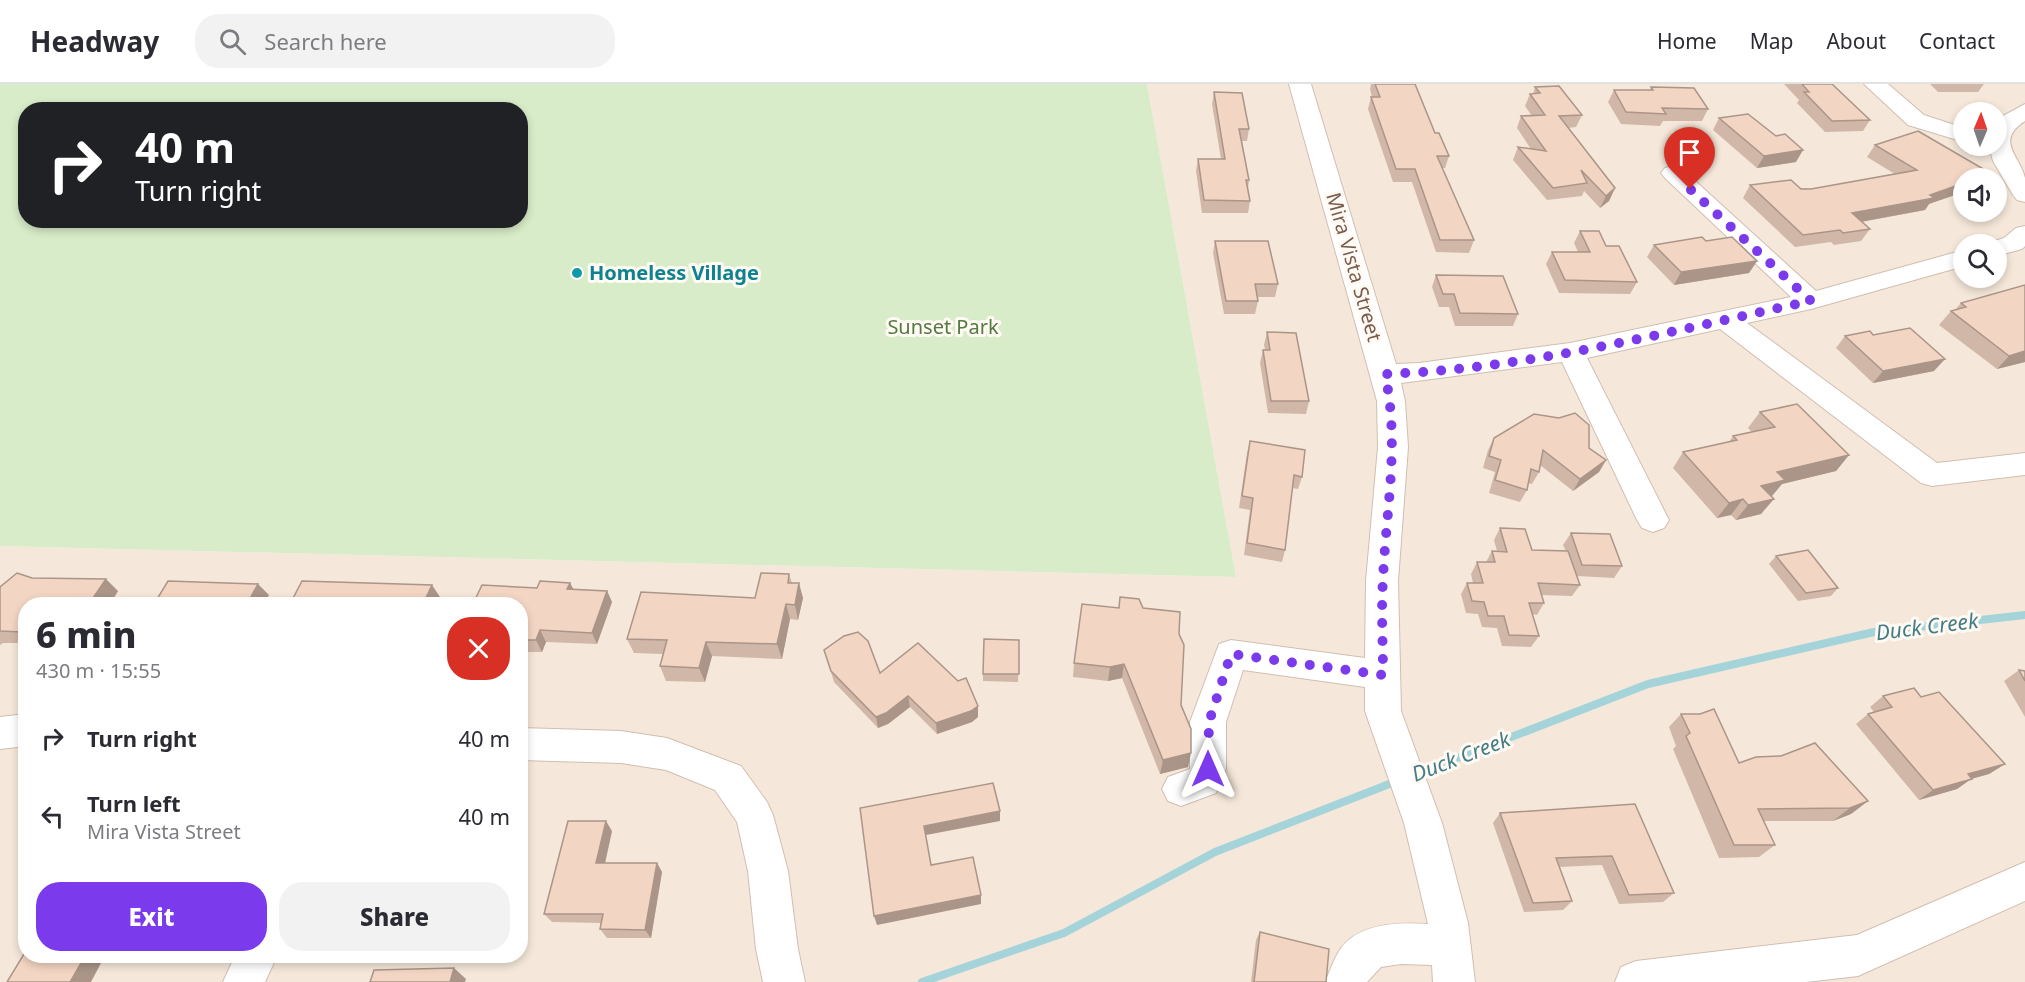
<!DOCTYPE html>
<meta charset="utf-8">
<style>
body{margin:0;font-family:"Noto Sans",sans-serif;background:#f2f2f3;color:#2b2b33;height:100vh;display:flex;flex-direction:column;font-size:22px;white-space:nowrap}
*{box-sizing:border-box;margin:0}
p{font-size:20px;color:#7c7c81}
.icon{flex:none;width:33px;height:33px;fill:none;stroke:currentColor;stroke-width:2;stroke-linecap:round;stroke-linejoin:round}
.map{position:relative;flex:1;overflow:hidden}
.panel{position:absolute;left:18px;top:513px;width:510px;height:366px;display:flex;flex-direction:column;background:#fff;border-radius:24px;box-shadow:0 3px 9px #0003}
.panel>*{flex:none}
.top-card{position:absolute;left:18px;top:18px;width:510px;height:126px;border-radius:24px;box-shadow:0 3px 9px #0003;background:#202124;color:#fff;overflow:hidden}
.needle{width:39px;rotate:2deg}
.controls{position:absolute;left:1953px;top:18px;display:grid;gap:12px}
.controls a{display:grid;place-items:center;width:54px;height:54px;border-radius:50%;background:#fff;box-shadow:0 3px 9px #0003;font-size:30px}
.pin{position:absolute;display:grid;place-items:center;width:51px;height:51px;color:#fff;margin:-62px -26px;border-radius:50% 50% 50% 0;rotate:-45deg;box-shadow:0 0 6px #0007}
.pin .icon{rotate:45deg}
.me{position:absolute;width:66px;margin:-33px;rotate:0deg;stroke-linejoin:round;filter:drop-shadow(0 0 4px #0008)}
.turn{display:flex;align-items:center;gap:21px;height:126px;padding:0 18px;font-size:27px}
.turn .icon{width:78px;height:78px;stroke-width:2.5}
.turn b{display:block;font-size:42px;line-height:51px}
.round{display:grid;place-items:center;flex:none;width:63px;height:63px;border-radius:24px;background:#f2f2f3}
.head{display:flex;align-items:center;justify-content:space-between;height:102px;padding:0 18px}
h1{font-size:36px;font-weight:800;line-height:45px}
.cta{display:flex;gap:12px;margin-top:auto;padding:12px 18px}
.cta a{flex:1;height:69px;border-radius:24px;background:#7c3aed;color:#fff;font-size:24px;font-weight:800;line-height:69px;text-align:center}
.cta a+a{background:#f2f2f3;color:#2b2b33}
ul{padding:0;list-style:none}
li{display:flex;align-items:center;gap:18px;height:78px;padding:0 18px}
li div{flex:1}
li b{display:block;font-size:22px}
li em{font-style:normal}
header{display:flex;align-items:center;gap:36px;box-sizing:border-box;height:84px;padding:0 30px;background:#fff;border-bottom:2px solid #e1e1e2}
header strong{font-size:28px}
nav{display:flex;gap:33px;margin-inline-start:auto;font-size:21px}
.search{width:420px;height:54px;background:#f2f2f3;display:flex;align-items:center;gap:15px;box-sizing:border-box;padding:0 21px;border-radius:24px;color:#7c7c81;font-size:22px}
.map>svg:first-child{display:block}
.residential{fill:#f5e8da;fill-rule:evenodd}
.green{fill:#d8ecc9;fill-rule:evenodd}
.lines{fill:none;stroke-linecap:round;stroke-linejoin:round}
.stream{stroke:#a5d3da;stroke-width:8}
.minor-casing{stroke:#d1beb0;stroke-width:2}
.minor{fill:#fff;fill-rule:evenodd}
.wall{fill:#d1b7a8}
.shaded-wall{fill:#aa9588}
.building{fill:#f3d5c3;stroke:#aa9588;stroke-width:1.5}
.route{stroke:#7c3aed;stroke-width:10;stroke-dasharray:0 18}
.culture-dot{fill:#0f9aa8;stroke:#fffaf3;stroke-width:2}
.labels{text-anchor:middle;stroke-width:6;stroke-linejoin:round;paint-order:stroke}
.street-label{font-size:20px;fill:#7a5c4d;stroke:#fffaf3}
.culture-label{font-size:20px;font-weight:bold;fill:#0d838f;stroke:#fffaf3;text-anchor:start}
.park-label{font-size:20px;fill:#537a41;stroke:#fffaf3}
.water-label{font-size:21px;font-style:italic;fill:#437c86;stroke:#fffaf3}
</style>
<header>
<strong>Headway</strong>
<div class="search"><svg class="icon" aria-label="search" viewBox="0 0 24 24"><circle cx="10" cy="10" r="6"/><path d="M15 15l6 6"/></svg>Search here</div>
<nav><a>Home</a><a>Map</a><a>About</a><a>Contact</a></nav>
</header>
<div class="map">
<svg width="2025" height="898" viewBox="0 0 2025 898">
<rect width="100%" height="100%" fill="#fdf6ec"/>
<path class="residential" d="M1147 0H2025V898H0V462L1236 493ZM1964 28H1996V62H1964ZM1964 94H1996V128H1964ZM1964 160H1996V194H1964ZM26 520H520V872H26Z"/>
<path class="green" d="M0 0H1147L1236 493 0 462ZM26 26H520V136H26Z"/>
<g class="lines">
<g class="stream">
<path d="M1416 690 1648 600 1874 548 2025 531"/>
<path d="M922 898 1064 849 1215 768 1397 697"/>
</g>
<g class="minor-casing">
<g id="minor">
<path d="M1289 0H1311L1396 280 1419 279 1570 259 1791 213 1665 94 1661 89 1665 84 1673 82 1681 84 1816 207 1964 166V182L1811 225 1747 239 1937 379 2025 369V391L1932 402 1921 399 1720 245 1587 274 1669 436 1664 444 1653 448 1642 444 1637 436 1562 278 1401 299 1405 317 1408 363 1398 497 1401 627 1442 739 1468 839 1475 898H1433L1432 881 1401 880 1381 883 1367 898H1325C1330 887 1334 874 1341 864 1360 839 1399 838 1428 840L1404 739 1365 627V603L1243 586 1226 638V685L1216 709 1181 722 1168 717 1162 705 1168 693 1190 685V638L1219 560 1231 556 1365 574 1366 497 1378 363 1377 317Z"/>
<path d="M1864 0H1888L1924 31 1964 44V58L1908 41Z"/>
<path d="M2025 20V37C1994 57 2021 73 2025 94 2025 102 2025 111 2025 118L2017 116 2013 111 1993 77 1989 62H1996V39L2003 32Z"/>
<path d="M2025 142V162L2022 165 1996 172V160H1986L2004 154 2016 144Z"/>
<path d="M26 630V662L0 665V633Z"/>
<path d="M520 644 621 647 667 654 741 682 767 718 773 731 788 787 798 865 805 898H763L756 865 748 787 737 738 715 706 666 686 621 679 520 676Z"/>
<path d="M2025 778V817L1858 892 1806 898H1615L1621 883 1636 877 1857 851Z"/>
<path d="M235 872H277L265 898H223Z"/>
</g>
</g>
<use href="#minor" class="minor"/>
</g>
<g class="wall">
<path d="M1371 0H1415L1435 49 1449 72 1445 84H1442L1474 156 1469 169 1436 168 1412 98H1393L1368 25 1371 13H1372L1370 5Z"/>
<path d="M1784 0H1832L1870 36 1863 47 1825 48 1797 19 1799 16Z"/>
<path d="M1930 0H1984L1978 8H1938Z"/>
<path d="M1535 3 1582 31 1576 43 1568 44 1615 104 1609 117 1600 124 1584 107 1582 112 1547 116 1513 76 1518 63 1531 65 1517 44 1521 32H1532L1525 22 1530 10H1533Z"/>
<path d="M1651 3 1708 25 1702 37H1663L1660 42 1621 40 1608 18 1614 6H1650Z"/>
<path d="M1214 8 1249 45 1247 57H1242L1249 96 1248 104 1250 117 1248 129H1202L1196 87 1198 75H1221L1212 20Z"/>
<path d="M1719 34 1796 78 1757 84 1713 46Z"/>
<path d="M1875 61 1992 90 1988 94H1964L1929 120 1925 126 1862 138 1870 145 1861 157 1834 161 1831 158 1795 163 1743 114 1750 101 1811 105 1895 90 1867 73Z"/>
<path d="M1580 147 1606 162 1637 198 1630 210 1559 209 1546 180 1552 168H1578L1574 159Z"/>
<path d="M1215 157 1278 200 1275 213H1257L1258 217 1255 230H1224L1213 169Z"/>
<path d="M1706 157 1757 177 1749 189 1674 201 1647 173 1654 161Z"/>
<path d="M1436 191 1518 230 1513 242H1455L1449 223H1439L1432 203Z"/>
<path d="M2025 201V278L1997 285 1939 241 1951 227 1955 226 1961 219Z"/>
<path d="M1267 248 1309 317 1306 330 1268 329 1260 279 1263 266H1265L1264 261Z"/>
<path d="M1873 251 1934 287 1873 299 1836 264 1845 252Z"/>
<path d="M1760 328 1849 371 1836 387 1782 400 1771 412 1761 430 1736 436 1731 431 1717 434 1673 384 1683 368 1729 358 1733 352 1752 348 1748 344Z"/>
<path d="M1494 354 1589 364 1606 376 1599 388 1573 407 1540 381 1539 388 1532 400 1528 399 1527 406 1520 418 1489 409 1495 388 1483 384 1488 366Z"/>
<path d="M1250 357 1302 393 1298 405 1292 404 1285 466 1282 478 1244 471 1250 426 1239 424 1247 369Z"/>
<path d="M1500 444 1532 466 1566 467 1563 461 1571 449 1622 482 1614 494 1577 492 1580 501 1572 512 1541 511 1544 519 1537 531 1532 530 1539 552 1531 563 1502 562 1497 544 1482 543 1478 530 1466 529 1461 510 1467 499H1473L1471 490 1477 478H1486L1492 467H1497L1494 456Z"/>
<path d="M1776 472 1838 504 1831 512 1798 517 1769 480Z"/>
<path d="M789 490 792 499 803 514 798 536 790 535 782 575 712 572 705 598 666 597 660 582 663 570 634 569 627 555 755 514Z"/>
<path d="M32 494 118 507 110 520H26V559H3L0 561V503Z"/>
<path d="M570 499 573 505 607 507 612 518 597 560 546 558 542 568H520V520L537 504Z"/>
<path d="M1120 513 1143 524 1179 550 1181 621 1188 683 1160 690 1122 594 1108 597 1073 593 1074 579 1119 524Z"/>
<path d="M1019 556 1018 598 983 597V590Z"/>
<path d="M824 566 880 589 978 622V633L972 638 937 650 910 623 888 640 878 644 834 598Z"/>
<path d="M2019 586 2025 587V633L2004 597Z"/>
<path d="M1883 612 1921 613 2005 680 1989 690 1971 695 1957 705 1919 716 1856 640 1868 630 1874 628 1870 623Z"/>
<path d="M1681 630 1739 679 1868 717 1851 730 1833 737H1764L1775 761 1759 773 1719 774 1673 665 1676 662 1669 643Z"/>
<path d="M1635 720 1674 809 1663 818 1619 820 1602 781 1559 783 1572 817 1563 826 1524 828 1493 739 1500 729Z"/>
<path d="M612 747 605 779H657L662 788 651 854H607L600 845 601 839 552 838 544 830Z"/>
<path d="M1260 848 1326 898H1251L1256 856Z"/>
</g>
<g class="shaded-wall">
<path d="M1803 66 1796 78 1757 84 1764 72Z"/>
<path d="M1992 90 1988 94H1977Z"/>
<path d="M1964 99V108L1929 120 1925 126 1843 141 1852 129 1930 111Z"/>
<path d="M1615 104 1609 117 1600 124 1606 112Z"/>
<path d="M1757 177 1749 189 1674 201 1681 188Z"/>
<path d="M2025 267V278L1997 285 2009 272Z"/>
<path d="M1945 275 1934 287 1873 299 1883 287Z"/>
<path d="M1849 371 1836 387 1782 400 1772 412 1749 418 1761 402 1777 388Z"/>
<path d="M1606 376 1599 388 1573 407 1580 395Z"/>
<path d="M1743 415 1731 431 1717 434 1729 419Z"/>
<path d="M1774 415 1761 430 1736 436 1748 421Z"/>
<path d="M106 495 118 507 110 520H89Z"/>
<path d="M570 499 576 510 567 505Z"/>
<path d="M799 499 803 514 798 536 795 521Z"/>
<path d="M258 500 269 511 264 520H247Z"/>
<path d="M432 501 440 513 437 520H423Z"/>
<path d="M607 507 612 518 597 560 592 549Z"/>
<path d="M786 520 790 535 782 575 777 560Z"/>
<path d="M540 546 546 558 542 568 536 556Z"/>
<path d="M706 558 712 572 705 598 699 584Z"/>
<path d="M1124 580 1122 594 1108 597 1110 583Z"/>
<path d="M908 612 910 623 888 640 878 644 876 633Z"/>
<path d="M978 622V633L972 638 937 650 936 639Z"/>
<path d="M1191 669 1188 683 1160 690 1163 676Z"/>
<path d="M2005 680 1989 690 1971 695 1957 705 1919 716 1933 706 1968 690Z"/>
<path d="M1868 717 1851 730 1833 737 1850 724Z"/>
<path d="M1000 727V737L926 751 924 742Z"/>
<path d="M606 737 612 747 603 788 596 779Z"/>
<path d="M657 779 662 788 651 854 645 846Z"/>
<path d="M981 811V820L877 841 874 832Z"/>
<path d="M85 872 101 879 91 898H70Z"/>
<path d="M454 884 466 895 465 898H450Z"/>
</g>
<g class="building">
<path d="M1375 0H1415L1435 49H1439L1449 72H1437L1474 156H1440L1415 85H1396L1371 13H1380Z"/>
<path d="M1802 0H1832L1870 36 1832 37 1804 8H1809Z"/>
<path d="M1559 2 1582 31 1559 32 1615 104 1606 112 1581 86 1587 99 1553 104 1518 63 1546 67 1521 32 1545 31 1530 10 1540 9 1535 3Z"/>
<path d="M1651 3 1694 4 1708 25 1662 24 1666 30 1626 28 1614 6H1653Z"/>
<path d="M1214 8 1242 9 1249 45H1239L1249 96H1246L1250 117 1204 116 1198 75H1225Z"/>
<path d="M1748 30 1776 52 1785 50 1803 66 1764 72 1719 34Z"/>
<path d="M1918 47 1992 90 1977 94H1964V99L1930 111 1934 114 1852 129 1870 145 1843 149 1840 146 1803 151 1750 101 1791 96 1801 105H1811L1917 86 1875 61Z"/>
<path d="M1580 147H1599L1606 162H1619L1637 198 1565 196 1552 168H1590Z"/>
<path d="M1702 153 1706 157 1732 153 1757 177 1681 188 1654 161Z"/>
<path d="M1215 157H1268L1278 200H1255L1258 217H1226Z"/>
<path d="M1436 191 1503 192 1518 230 1460 229 1454 210H1443Z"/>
<path d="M2025 201V267L2009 272 1951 227 1966 223 1961 219Z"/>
<path d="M1910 244 1945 275 1883 287 1845 252 1870 247 1873 251Z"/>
<path d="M1267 248 1296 249 1309 317H1271L1263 266H1270Z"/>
<path d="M1797 320 1849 371 1777 388 1785 396 1761 402 1774 415 1748 421 1743 415 1729 419 1683 368 1737 356 1733 352 1775 343 1760 328Z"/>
<path d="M1575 329 1589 341V364L1606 376 1580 395 1543 366 1539 388 1531 385 1527 406 1495 396 1501 376 1489 372 1494 354 1534 330 1559 334Z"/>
<path d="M1250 357 1305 366 1302 393 1294 391 1285 466 1247 459 1253 414 1242 412Z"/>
<path d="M1500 444 1525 445 1532 466 1568 467 1580 501 1538 499 1544 519H1529L1539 552 1509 551 1504 532H1488L1484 518 1472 517 1467 499H1483L1477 478H1495L1492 467 1507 468Z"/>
<path d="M1571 449 1610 450 1622 482 1582 481Z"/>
<path d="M1808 466 1838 504 1806 509 1776 472Z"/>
<path d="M17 489 32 494 106 495 89 520H26V549L22 548 0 547V503Z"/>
<path d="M761 489 789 490 788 499H799L795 521 786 520 777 560 706 558 699 584 660 582 667 556 627 555 641 508 755 514Z"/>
<path d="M168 497 258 500 247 520H154Z"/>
<path d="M302 497 432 501 423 520H290Z"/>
<path d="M540 497 570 499 567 505 607 507 592 549 540 546 536 556H520V520H473L482 501 537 504Z"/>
<path d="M1120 513 1139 515 1143 524 1180 528 1179 550 1184 561 1181 621 1191 645V669L1163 676 1124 580 1110 583 1074 579 1082 520 1119 524Z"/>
<path d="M858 548 868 557 880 589 918 559 958 597 966 594 978 622 971 627 936 639 908 612 886 629 876 633 831 587 824 566 844 552Z"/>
<path d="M984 555 1019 556V590H983Z"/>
<path d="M2019 586 2025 587V597Z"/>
<path d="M1914 604 1921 613 1939 608 2005 680 1968 690 1972 695 1933 706 1868 630 1892 623 1883 612Z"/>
<path d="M1714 625 1739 679 1756 673 1781 672 1815 659 1868 717 1850 724 1758 725 1775 761H1734L1686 652 1690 649 1681 630H1700Z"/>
<path d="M993 699 1000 727 924 742 931 781 973 773 981 811 874 832 860 724Z"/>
<path d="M1635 720 1674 809 1629 811 1612 772 1556 774 1572 817 1533 819 1500 729Z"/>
<path d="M568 737H606L596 779H657L645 846 600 845 603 830H544Z"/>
<path d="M1260 848 1329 865 1326 898H1254Z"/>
<path d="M24 870H26V872H85L70 898H7Z"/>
<path d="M454 884 450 898H370L374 886Z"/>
</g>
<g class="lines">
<path class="route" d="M1208 685 1209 638 1231 570 1383 591C1383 559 1381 527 1383 495 1386 426 1400 359 1385 290 1529 285 1671 247 1811 217L1690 105"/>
</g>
<circle class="culture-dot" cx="577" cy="189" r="6"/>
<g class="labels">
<g class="street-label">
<text transform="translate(1354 183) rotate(74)" y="7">Mira Vista Street</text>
</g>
<g class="culture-label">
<text x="589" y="196">Homeless Village</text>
</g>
<g class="park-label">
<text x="943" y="250">Sunset Park</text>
</g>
<g class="water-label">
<text transform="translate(1927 543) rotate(-7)" y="7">Duck Creek</text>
<text transform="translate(1461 673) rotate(-21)" y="7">Duck Creek</text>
</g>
</g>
</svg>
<div class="controls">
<a><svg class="needle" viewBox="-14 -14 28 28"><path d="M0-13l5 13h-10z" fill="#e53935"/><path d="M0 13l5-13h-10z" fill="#7c7c81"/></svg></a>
<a><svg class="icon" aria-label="sound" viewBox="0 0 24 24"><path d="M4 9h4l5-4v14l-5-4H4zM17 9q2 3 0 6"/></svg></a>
<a><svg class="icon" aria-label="search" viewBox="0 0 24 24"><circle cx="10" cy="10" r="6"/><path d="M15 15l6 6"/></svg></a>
</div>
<div class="pin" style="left:1690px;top:105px;background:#d93025"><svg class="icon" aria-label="arrive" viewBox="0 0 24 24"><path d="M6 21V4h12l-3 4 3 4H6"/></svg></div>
<svg class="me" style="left:1208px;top:685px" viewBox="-20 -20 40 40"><path d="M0-17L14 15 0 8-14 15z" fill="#7c3aed" stroke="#fff" stroke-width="4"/></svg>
<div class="top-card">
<div class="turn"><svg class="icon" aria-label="right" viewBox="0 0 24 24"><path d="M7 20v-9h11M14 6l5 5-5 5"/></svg><div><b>40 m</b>Turn right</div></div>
</div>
<section class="panel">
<div class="head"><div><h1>6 min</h1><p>430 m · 15:55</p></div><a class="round" style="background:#d93025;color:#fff"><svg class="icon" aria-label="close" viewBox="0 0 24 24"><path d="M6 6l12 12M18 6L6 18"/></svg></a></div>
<ul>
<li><svg class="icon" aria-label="right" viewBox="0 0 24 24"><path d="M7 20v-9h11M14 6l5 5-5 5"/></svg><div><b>Turn right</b></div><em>40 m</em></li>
<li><svg class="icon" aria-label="left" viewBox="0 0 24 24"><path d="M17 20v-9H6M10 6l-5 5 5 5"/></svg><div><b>Turn left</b><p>Mira Vista Street</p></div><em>40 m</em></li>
</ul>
<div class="cta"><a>Exit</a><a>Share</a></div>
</section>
</div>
